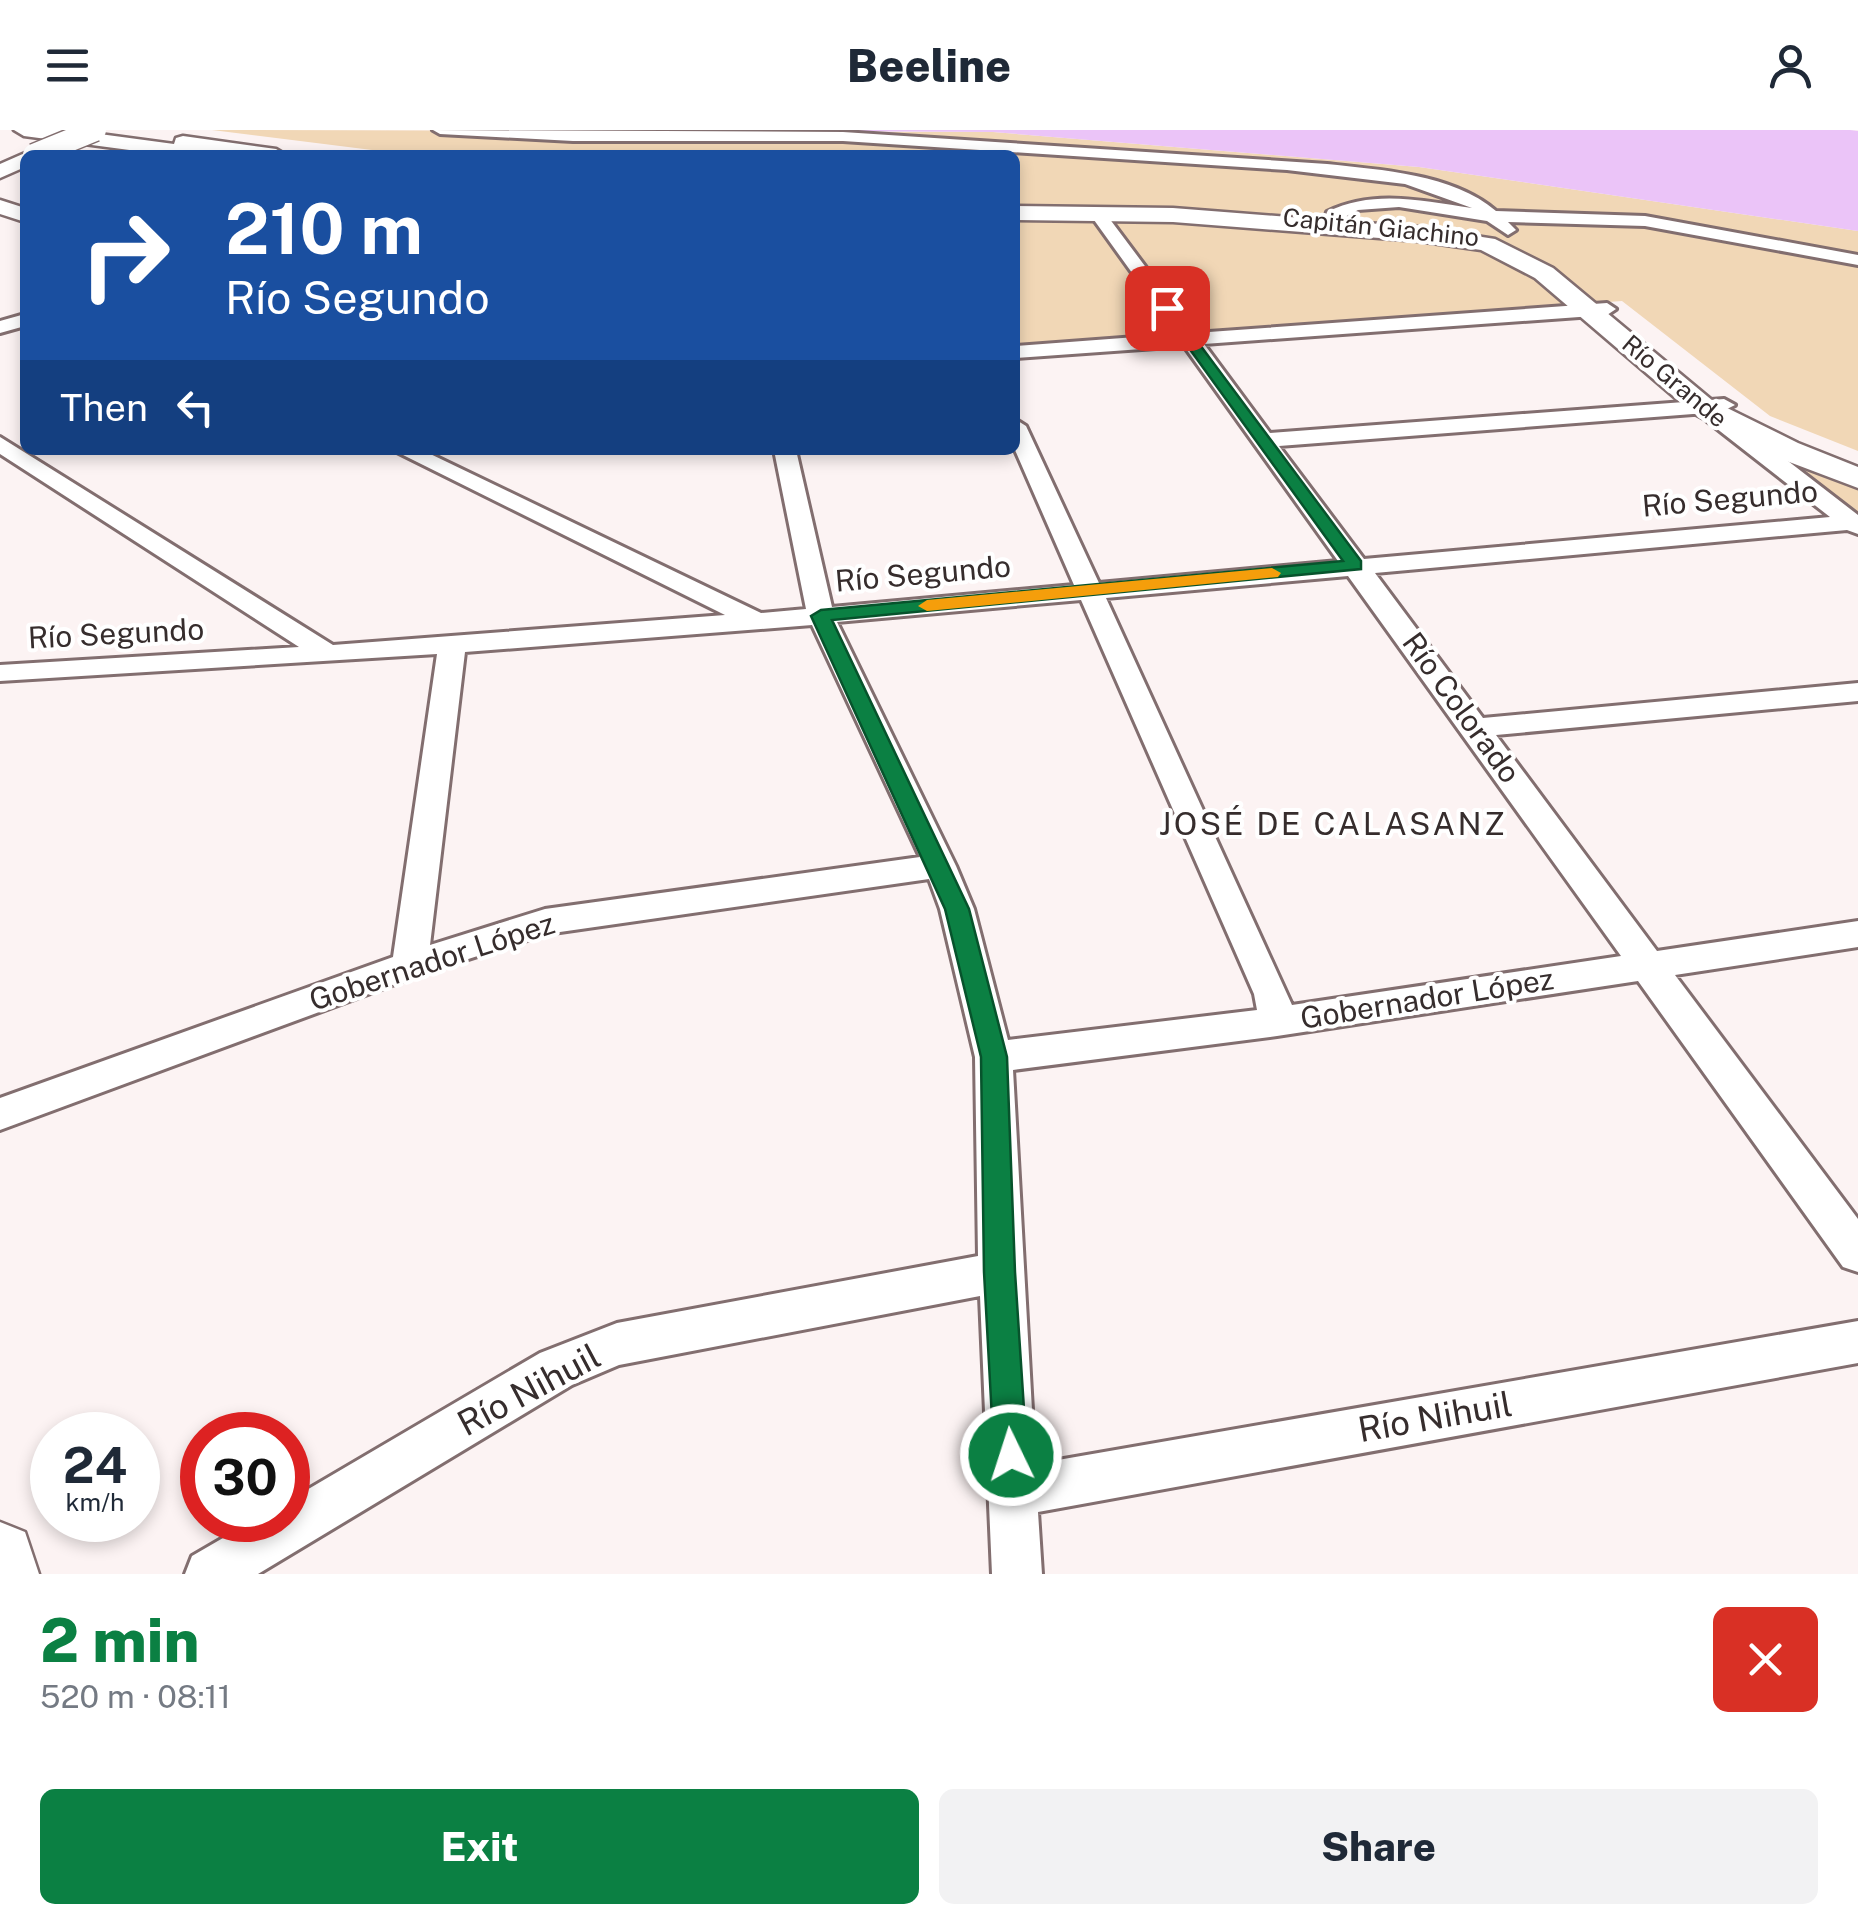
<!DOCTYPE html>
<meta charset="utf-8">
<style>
body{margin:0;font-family:"Public Sans",sans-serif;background:#f2f2f3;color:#1f2937;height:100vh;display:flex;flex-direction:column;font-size:38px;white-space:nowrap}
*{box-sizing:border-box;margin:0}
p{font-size:32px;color:#747a83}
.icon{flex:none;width:55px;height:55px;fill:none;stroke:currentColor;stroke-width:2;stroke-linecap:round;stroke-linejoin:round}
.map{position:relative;height:1444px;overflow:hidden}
.details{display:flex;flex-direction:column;background:#fff;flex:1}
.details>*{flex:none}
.guide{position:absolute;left:20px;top:20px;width:1000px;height:305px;border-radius:15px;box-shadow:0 5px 15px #0003;background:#1a4fa0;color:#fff;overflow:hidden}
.speed{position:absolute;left:30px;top:1282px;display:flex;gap:20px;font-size:50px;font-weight:700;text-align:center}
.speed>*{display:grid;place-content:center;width:130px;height:130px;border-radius:50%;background:#fff;box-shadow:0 5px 15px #0003;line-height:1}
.speed small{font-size:25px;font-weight:400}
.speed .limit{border:15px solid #d22;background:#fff;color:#111}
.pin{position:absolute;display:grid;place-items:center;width:85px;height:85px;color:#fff;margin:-42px;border-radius:20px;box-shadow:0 5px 15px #0006}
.me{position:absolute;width:110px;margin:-55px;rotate:356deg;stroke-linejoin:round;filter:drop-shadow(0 0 8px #0008)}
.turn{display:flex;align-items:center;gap:35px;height:210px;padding:0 40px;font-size:45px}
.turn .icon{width:130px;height:130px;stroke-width:2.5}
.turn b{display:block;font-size:70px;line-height:85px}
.then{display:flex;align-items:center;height:95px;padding:0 40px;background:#0003;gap:20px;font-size:38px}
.round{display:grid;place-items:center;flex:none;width:105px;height:105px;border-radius:15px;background:#f2f2f3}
.head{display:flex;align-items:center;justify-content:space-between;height:170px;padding:0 40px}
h1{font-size:60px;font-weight:800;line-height:75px;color:#0b8043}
.action{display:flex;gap:20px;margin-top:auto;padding:20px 40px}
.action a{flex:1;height:115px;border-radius:15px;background:#0b8043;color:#fff;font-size:40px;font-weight:800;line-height:115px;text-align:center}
.action a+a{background:#f2f2f3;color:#1f2937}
header{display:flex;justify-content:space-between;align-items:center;height:130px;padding:0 40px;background:#fff;font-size:45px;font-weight:800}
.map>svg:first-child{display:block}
.green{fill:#f1d7b6}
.water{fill:#ebc4f8}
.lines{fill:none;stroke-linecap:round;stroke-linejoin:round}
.minor-casing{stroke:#826e6f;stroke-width:6}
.secondary-casing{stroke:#826e6f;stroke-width:5}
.minor{fill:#fff;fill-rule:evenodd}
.secondary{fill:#fff;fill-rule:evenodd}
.secondary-bridge-casing{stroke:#826e6f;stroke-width:25;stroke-linecap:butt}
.secondary-bridge{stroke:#fff;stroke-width:22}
.route{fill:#0b8043;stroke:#07532c;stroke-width:2.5}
.slow{fill:#f59e0b}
.labels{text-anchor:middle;stroke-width:8;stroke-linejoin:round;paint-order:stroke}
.far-street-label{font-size:25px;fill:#362d2d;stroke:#fff}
.street-label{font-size:30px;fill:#362d2d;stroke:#fff}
.neighbourhood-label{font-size:32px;letter-spacing:2.5px;fill:#362d2d;stroke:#fff}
.near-street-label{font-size:35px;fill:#362d2d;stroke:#fff}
</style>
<header><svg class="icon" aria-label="menu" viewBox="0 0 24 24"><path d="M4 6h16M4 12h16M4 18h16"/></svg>Beeline<svg class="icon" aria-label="person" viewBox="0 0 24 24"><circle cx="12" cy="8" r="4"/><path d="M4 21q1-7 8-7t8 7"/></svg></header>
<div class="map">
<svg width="1858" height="1444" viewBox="0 0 1858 1444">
<rect width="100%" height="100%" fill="#fcf3f3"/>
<g class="green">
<path d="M212 0 993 2 1419 37 1858 101V321L1770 286 1622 171 1015 215V25H412Z"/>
<path d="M1774 321 1858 356V382L1850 380Z"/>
</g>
<path class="water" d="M646 0H1850L1858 1V101L1419 37 993 2Z"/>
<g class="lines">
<g class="minor-casing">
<g id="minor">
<path d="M433 0 843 2 1327 34C1382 40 1453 44 1496 81L1645 86 1858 125V135L1645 96 1508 92 1516 100 1508 105 1487 91 1399 77 1358 80 1341 89 1336 101 1330 102 1322 97 1327 82C1374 59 1422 71 1472 78L1405 54 1287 40 843 11H573L440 4Z"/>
<path d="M1091 80H1103L1195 203 1607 173 1616 179 1607 185 1204 214 1270 303 1724 269 1735 275 1723 281 1858 385V404L1847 400 1375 443 1483 588 1858 553V571L1496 605 1657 821 1858 791V817L1675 845 1858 1089V1142L1843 1137 1638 851 1277 906 1013 940 1035 1334 1858 1191V1233L1038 1382 1042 1444H992L980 1166 619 1235 572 1255 258 1444H185L192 1426 254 1390H288V1371L540 1223 617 1193 978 1126 975 927 940 779 929 749 546 804 422 844 0 1000V968L393 827 437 524 0 551V535L299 517 0 324V307L333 515 725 485 393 320H422L761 483 806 479 774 320H796L832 477 1074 455 1015 320V289L1026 296 1099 453 1338 431 1184 216 1015 228V216L1176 204 1089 83ZM1706 283 1707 291 1830 387 1364 429 1279 316ZM1348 446 1621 826 1292 875 1106 468ZM1081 470 1254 864 1257 880 1008 910 974 779 956 736 837 492ZM812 495 920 727 545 779 430 815 465 522Z"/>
<path d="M25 184V196L0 203V191Z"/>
</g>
</g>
<g class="secondary-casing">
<g id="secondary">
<path d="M14 0H70L174 14 176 8 183 6 276 19 286 25H167L24 6Z"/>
<path d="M25 23 33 25H25V37L0 48V34Z"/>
<path d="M0 70 25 78V92L0 84Z"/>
<path d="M1015 76 1173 78 1418 97 1495 109 1553 138 1713 271 1798 313 1858 337V358L1776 327 1693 283 1535 148 1481 120 1418 111 1173 92 1015 90Z"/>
<path d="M0 1392 25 1402 39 1444H0Z"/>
</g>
</g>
<use href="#minor" class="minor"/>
<use href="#secondary" class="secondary"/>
<g class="secondary-bridge-casing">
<path id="secondary-bridge" d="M34 25 95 0"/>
</g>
<use href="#secondary-bridge" class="secondary-bridge"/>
</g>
<path class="route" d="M1167 175 1171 176 1361 431V439L832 490 969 779 1007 927 1015 1142 1027 1325 1023 1337 1011 1342 999 1337 994 1325 984 1142 981 927 945 779 811 486 821 480 1343 431 1160 178Z"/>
<path class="slow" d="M1272 438 1281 443 1278 447 927 481 918 476 927 470Z"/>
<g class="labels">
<g class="far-street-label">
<text transform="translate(1381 97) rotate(6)" y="9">Capitán Giachino</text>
<text transform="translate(1675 251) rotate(40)" y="9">Río Grande</text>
</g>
<g class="street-label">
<text transform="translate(1730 369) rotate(-5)" y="10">Río Segundo</text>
<text transform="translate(923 444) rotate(-5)" y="10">Río Segundo</text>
<text transform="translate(116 504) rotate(-3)" y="10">Río Segundo</text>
<text transform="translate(1461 578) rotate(54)" y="10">Río Colorado</text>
<text transform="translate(432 832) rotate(-18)" y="10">Gobernador López</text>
<text transform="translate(1427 869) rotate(-9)" y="10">Gobernador López</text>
</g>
<g class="neighbourhood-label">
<text x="1333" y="705">JOSÉ DE CALASANZ</text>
</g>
<g class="near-street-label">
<text transform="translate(529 1260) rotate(-28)" y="12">Río Nihuil</text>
<text transform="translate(1435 1287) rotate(-10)" y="12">Río Nihuil</text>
</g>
</g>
</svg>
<div class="speed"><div>24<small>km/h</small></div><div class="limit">30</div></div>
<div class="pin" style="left:1167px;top:178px;background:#d93025"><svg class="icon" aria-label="arrive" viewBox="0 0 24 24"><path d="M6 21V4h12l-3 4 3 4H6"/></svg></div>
<svg class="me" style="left:1011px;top:1325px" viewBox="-20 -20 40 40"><circle r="17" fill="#0b8043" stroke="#fff" stroke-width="3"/><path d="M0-11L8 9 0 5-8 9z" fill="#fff"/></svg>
<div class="guide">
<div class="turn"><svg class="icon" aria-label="right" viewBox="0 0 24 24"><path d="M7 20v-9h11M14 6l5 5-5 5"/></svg><div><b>210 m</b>Río Segundo</div></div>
<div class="then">Then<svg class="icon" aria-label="left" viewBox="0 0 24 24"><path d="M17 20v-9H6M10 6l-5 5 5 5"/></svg></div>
</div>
</div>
<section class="details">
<div class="head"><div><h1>2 min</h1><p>520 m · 08:11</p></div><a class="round" style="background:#d93025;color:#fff"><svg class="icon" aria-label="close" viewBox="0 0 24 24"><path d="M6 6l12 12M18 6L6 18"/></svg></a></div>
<div class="action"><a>Exit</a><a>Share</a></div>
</section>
